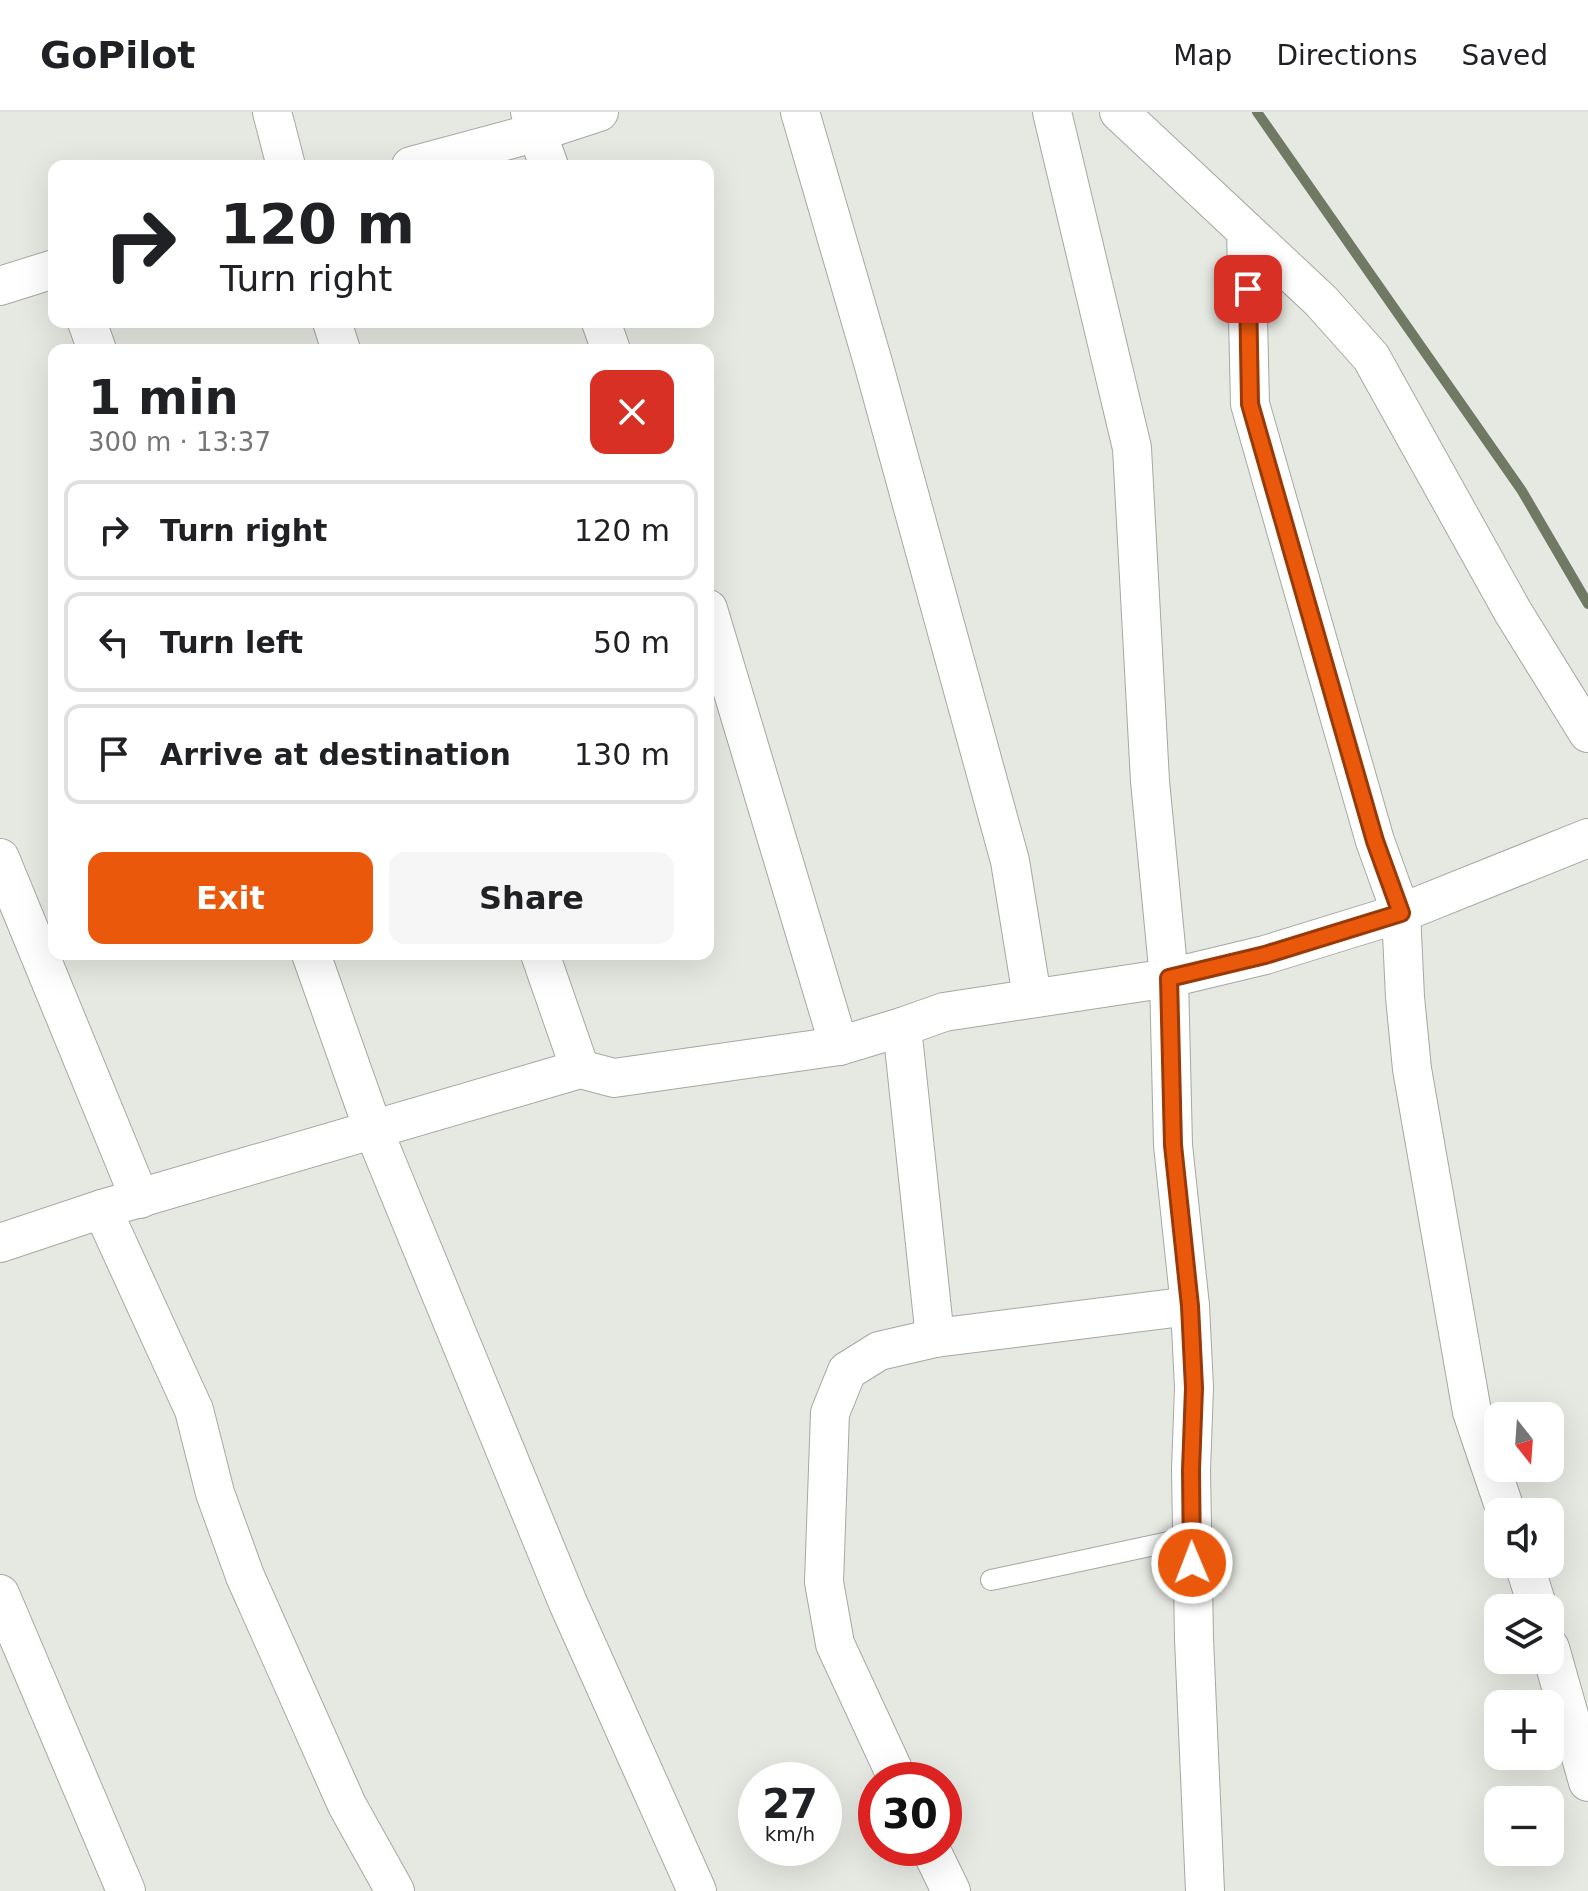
<!DOCTYPE html>
<meta charset="utf-8">
<style>
body{margin:0;font-family:"DejaVu Sans",sans-serif;background:#f6f6f6;color:#202124;height:100vh;display:flex;flex-direction:column;font-size:30px;white-space:nowrap}
*{box-sizing:border-box;margin:0}
p{font-size:26px;color:#757577}
.icon{flex:none;width:44px;height:44px;fill:none;stroke:currentColor;stroke-width:2;stroke-linecap:round;stroke-linejoin:round}
.map{position:relative;flex:1;overflow:hidden}
.details{position:absolute;left:48px;top:232px;width:666px;height:616px;display:flex;flex-direction:column;background:#fff;border-radius:16px;box-shadow:0 8px 32px #0002}
.details>*{flex:none}
.hud{position:absolute;left:48px;top:48px;width:666px;height:168px;border-radius:16px;box-shadow:0 8px 32px #0002;background:#fff;color:#202124;overflow:hidden}
.needle{width:52px;rotate:163deg}
.tools{position:absolute;left:1484px;top:1290px;display:grid;gap:16px}
.tools a{display:grid;place-items:center;width:80px;height:80px;border-radius:16px;background:#fff;box-shadow:0 8px 32px #0002;font-size:40px}
.speed{position:absolute;left:738px;top:1650px;display:flex;gap:16px;font-size:40px;font-weight:700;text-align:center}
.speed>*{display:grid;place-content:center;width:104px;height:104px;border-radius:50%;background:#fff;box-shadow:0 8px 32px #0002;line-height:1}
.speed small{font-size:20px;font-weight:400}
.speed .limit{border:12px solid #d22;background:#fff;color:#111}
.pin{position:absolute;display:grid;place-items:center;width:68px;height:68px;color:#fff;margin:-34px;border-radius:16px;box-shadow:0 4px 12px #0006}
.me{position:absolute;width:88px;margin:-44px;rotate:359deg;stroke-linejoin:round;filter:drop-shadow(0 0 6px #0008)}
.turn{display:flex;align-items:center;gap:28px;height:168px;padding:0 40px;font-size:36px}
.turn .icon{width:104px;height:104px;stroke-width:2.5}
.turn b{display:block;font-size:56px;line-height:68px}
.round{display:grid;place-items:center;flex:none;width:84px;height:84px;border-radius:16px;background:#f6f6f6}
.overview{display:flex;align-items:center;justify-content:space-between;height:136px;padding:0 40px}
h1{font-size:48px;font-weight:700;line-height:60px}
.cta{display:flex;gap:16px;margin-top:auto;padding:16px 40px}
.cta a{flex:1;height:92px;border-radius:16px;background:#ea580c;color:#fff;font-size:32px;font-weight:700;line-height:92px;text-align:center}
.cta a+a{background:#f6f6f6;color:#202124}
ul{padding:0;list-style:none}
li{display:flex;align-items:center;gap:24px;height:100px;margin:0 16px 12px;padding:0 24px;border:4px solid #e0e0e0;border-radius:16px}
li div{flex:1}
li b{display:block;font-size:30px}
li em{font-style:normal}
header{display:flex;align-items:center;gap:48px;box-sizing:border-box;height:112px;padding:0 40px;background:#fff;border-bottom:2px solid #e0e0e0}
header strong{font-size:38px}
nav{display:flex;gap:44px;margin-inline-start:auto;font-size:28px}
.map>svg:first-child{display:block}
.lines{fill:none;stroke-linecap:round;stroke-linejoin:round}
.stream{stroke:#707963;stroke-width:10}
.lane-casing{stroke:#a5a8a2;stroke-width:22}
.street-casing{stroke:#a5a8a2;stroke-width:40}
.lane{stroke:#fff;stroke-width:20}
.street{stroke:#fff;stroke-width:38}
.route-casing{stroke:#983908;stroke-width:20}
.route{stroke:#ea580c;stroke-width:14}
</style>
<header>
<strong>GoPilot</strong>
<nav><a>Map</a><a>Directions</a><a>Saved</a></nav>
</header>
<div class="map">
<svg width="1588" height="1779" viewBox="0 0 1588 1779">
<rect width="100%" height="100%" fill="#e6e9e2"/>
<g class="lines">
<path class="stream" d="M1257 0 1522 379 1588 492"/>
<g class="lane-casing">
<path id="lane" d="M991 1468 1192 1425"/>
</g>
<g class="street-casing">
<g id="street">
<path d="M272 0 286 54"/>
<path d="M530 0 549 54"/>
<path d="M800 0 874 254 1010 749 1032 885"/>
<path d="M1052 0 1132 336 1150 669 1169 866 1173 1033 1190 1194 1194 1276 1191 1358 1194 1527 1205 1779"/>
<path d="M1119 0 1321 189 1371 245 1513 500 1588 621"/>
<path d="M411 54 538 20 599 0"/>
<path d="M1246 119 1250 292 1375 729 1401 801 1405 885 1412 957 1472 1300 1506 1400"/>
<path d="M0 174 54 157"/>
<path d="M87 210 97 238"/>
<path d="M332 210 341 238"/>
<path d="M601 210 611 238"/>
<path d="M708 497 839 934"/>
<path d="M0 746 140 1087"/>
<path d="M311 842 373 1017 568 1491 697 1779"/>
<path d="M540 842 580 957"/>
<path d="M902 915 935 1226"/>
<path d="M102 1097 194 1298 215 1381 245 1464 347 1693 395 1779"/>
<path d="M0 1131 102 1097 580 957 614 966 839 934 902 915 944 900 1169 866 1265 843 1401 801 1588 726"/>
<path d="M1524 1452 1538 1496"/>
<path d="M0 1482 126 1779"/>
<path d="M1550 1536 1588 1670"/>
<path d="M898 1668 835 1532 824 1470 830 1301 847 1259 879 1239 935 1226 1190 1194"/>
<path d="M930 1736 951 1779"/>
</g>
</g>
<use href="#lane" class="lane"/>
<use href="#street" class="street"/>
</g>
<g class="lines">
<g class="route-casing">
<path id="route" d="M1192 1451 1191 1358 1194 1276 1190 1194 1173 1033 1169 866 1265 843 1401 801 1375 729 1250 292 1248 177"/>
</g>
<use href="#route" class="route"/>
</g>
</svg>
<div class="tools">
<a><svg class="needle" viewBox="-14 -14 28 28"><path d="M0-13l5 13h-10z" fill="#e53935"/><path d="M0 13l5-13h-10z" fill="#757577"/></svg></a>
<a><svg class="icon" aria-label="sound" viewBox="0 0 24 24"><path d="M4 9h4l5-4v14l-5-4H4zM17 9q2 3 0 6"/></svg></a>
<a><svg class="icon" aria-label="layers" viewBox="0 0 24 24"><path d="M12 4l9 5-9 5-9-5zM3 14l9 5 9-5"/></svg></a>
<a>+</a>
<a>−</a>
</div>
<div class="speed"><div>27<small>km/h</small></div><div class="limit">30</div></div>
<div class="pin" style="left:1248px;top:177px;background:#d93025"><svg class="icon" aria-label="arrive" viewBox="0 0 24 24"><path d="M6 21V4h12l-3 4 3 4H6"/></svg></div>
<svg class="me" style="left:1192px;top:1451px" viewBox="-20 -20 40 40"><circle r="17" fill="#ea580c" stroke="#fff" stroke-width="3"/><path d="M0-11L8 9 0 5-8 9z" fill="#fff"/></svg>
<div class="hud">
<div class="turn"><svg class="icon" aria-label="right" viewBox="0 0 24 24"><path d="M7 20v-9h11M14 6l5 5-5 5"/></svg><div><b>120 m</b>Turn right</div></div>
</div>
<section class="details">
<div class="overview"><div><h1>1 min</h1><p>300 m · 13:37</p></div><a class="round" style="background:#d93025;color:#fff"><svg class="icon" aria-label="close" viewBox="0 0 24 24"><path d="M6 6l12 12M18 6L6 18"/></svg></a></div>
<ul>
<li><svg class="icon" aria-label="right" viewBox="0 0 24 24"><path d="M7 20v-9h11M14 6l5 5-5 5"/></svg><div><b>Turn right</b></div><em>120 m</em></li>
<li><svg class="icon" aria-label="left" viewBox="0 0 24 24"><path d="M17 20v-9H6M10 6l-5 5 5 5"/></svg><div><b>Turn left</b></div><em>50 m</em></li>
<li><svg class="icon" aria-label="arrive" viewBox="0 0 24 24"><path d="M6 21V4h12l-3 4 3 4H6"/></svg><div><b>Arrive at destination</b></div><em>130 m</em></li>
</ul>
<div class="cta"><a>Exit</a><a>Share</a></div>
</section>
</div>
